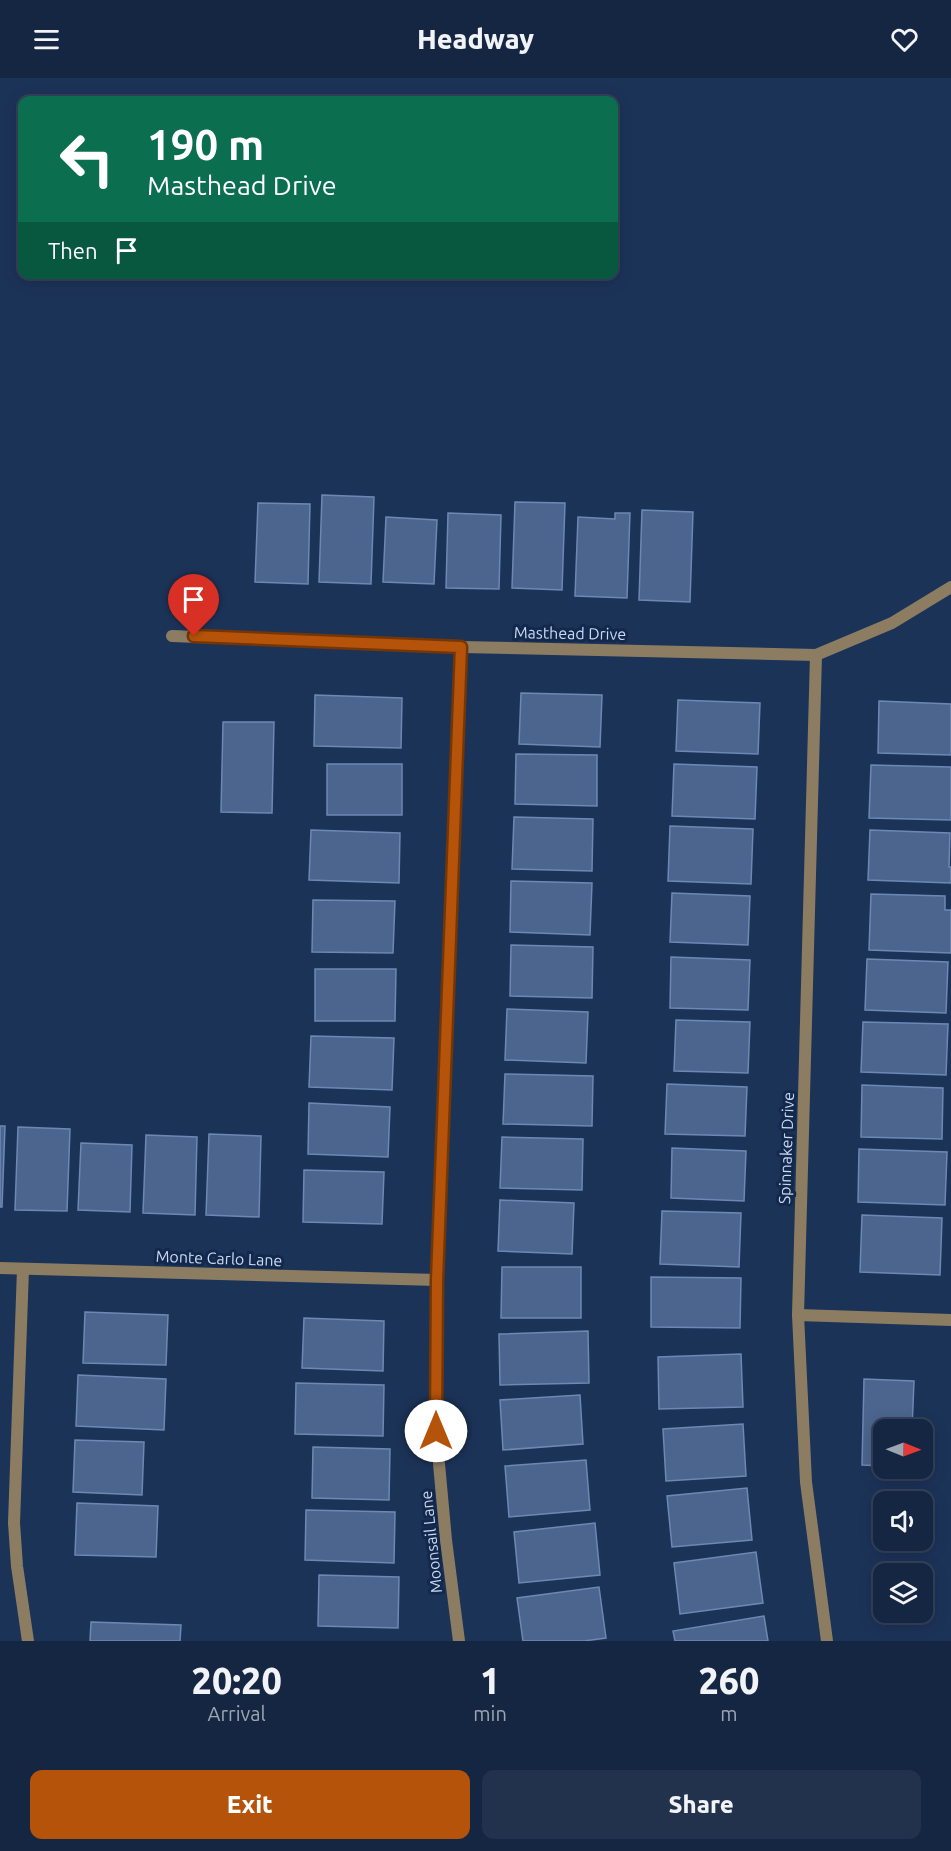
<!DOCTYPE html>
<style>
body{margin:0;font-family:Ubuntu,sans-serif;background:#22324d;color:#f1f3f6;height:100vh;display:flex;flex-direction:column;font-size:22px;white-space:nowrap}
*{box-sizing:border-box;margin:0}
p{font-size:20px;color:#9da5b2}
.icon{flex:none;width:33px;height:33px;fill:none;stroke:currentColor;stroke-width:2;stroke-linecap:round;stroke-linejoin:round}
.map{position:relative;height:1563px;overflow:hidden}
.drawer{display:flex;flex-direction:column;background:#152642;flex:1}
.drawer>*{flex:none}
.guide{position:absolute;left:18px;top:18px;width:600px;height:183px;border-radius:12px;box-shadow:0 3px 15px #0003,0 0 0 2px #34435b;background:#0b6e4f;color:#fff;overflow:hidden}
.needle{width:39px;rotate:91deg}
.buttons{position:absolute;left:873px;top:1341px;display:grid;gap:12px}
.buttons a{display:grid;place-items:center;width:60px;height:60px;border-radius:12px;background:#152642;box-shadow:0 3px 15px #0003,0 0 0 2px #34435b;font-size:30px}
.pin{position:absolute;display:grid;place-items:center;width:51px;height:51px;color:#fff;margin:-62px -26px;border-radius:50% 50% 50% 0;rotate:-45deg;box-shadow:0 0 6px #0007}
.pin .icon{rotate:45deg}
.me{position:absolute;width:66px;margin:-33px;rotate:0deg;stroke-linejoin:round;filter:drop-shadow(0 0 4px #0008)}
.turn{display:flex;align-items:center;gap:21px;height:126px;padding:0 30px;font-size:27px}
.turn .icon{width:78px;height:78px;stroke-width:2.5}
.turn b{display:block;font-size:42px;line-height:51px}
.then{display:flex;align-items:center;height:57px;padding:0 30px;background:#0003;gap:12px;font-size:22px}
.eta{display:flex;justify-content:space-evenly;align-items:center;height:102px;text-align:center}
.eta b{font-size:36px;font-weight:800;line-height:42px}
.cta{display:flex;gap:12px;margin-top:auto;padding:12px 30px}
.cta a{flex:1;height:69px;border-radius:12px;background:#b45309;color:#fff;font-size:24px;font-weight:800;line-height:69px;text-align:center}
.cta a+a{background:#22324d;color:#f1f3f6}
header{display:flex;justify-content:space-between;align-items:center;height:78px;padding:0 30px;background:#152642;font-size:27px;font-weight:800}
.map>svg:first-child{display:block}
.building{fill:#4c658e;stroke:#6d88b3;stroke-width:1.5}
.lines{fill:none;stroke-linecap:round;stroke-linejoin:round}
.minor{stroke:#8c7d62;stroke-width:12}
.route-casing{stroke:#753606;stroke-width:15}
.route{stroke:#b45309;stroke-width:10}
.labels{text-anchor:middle;stroke-width:6;stroke-linejoin:round;paint-order:stroke}
.street-label{font-size:16px;fill:#cbd9f1;stroke:#12284d}
</style>
<header><svg class="icon" aria-label="menu" viewBox="0 0 24 24"><path d="M4 6h16M4 12h16M4 18h16"/></svg>Headway<svg class="icon" aria-label="heart" viewBox="0 0 24 24"><path d="M12 20l-8-8c-3-5 5-10 8-4 3-6 11-1 8 4z"/></svg></header>
<div class="map">
<svg width="951" height="1563" viewBox="0 0 951 1563">
<rect width="100%" height="100%" fill="#1c3358"/>
<g class="building">
<path d="M322 417 374 419 371 506 319 504Z"/>
<path d="M515 424 565 425 562 512 512 510Z"/>
<path d="M258 425 310 426 308 506 255 504Z"/>
<path d="M642 432 693 434 690 524 639 522Z"/>
<path d="M448 435 501 437 499 511 446 510Z"/>
<path d="M615 435H630L627 520 575 518 578 439 615 441Z"/>
<path d="M386 439 437 442 434 506 383 504Z"/>
<path d="M521 615 602 617 600 669 519 666Z"/>
<path d="M315 617 402 620 401 670 314 668Z"/>
<path d="M678 622 760 625 758 676 676 673Z"/>
<path d="M879 623 951 626V677L878 675Z"/>
<path d="M223 644H274L272 735 221 734Z"/>
<path d="M516 676 597 677V728L515 726Z"/>
<rect x="327" y="686" width="75" height="51"/>
<path d="M674 686 757 689 755 741 672 738Z"/>
<path d="M871 687 951 689V742L869 740Z"/>
<path d="M514 739 593 741 592 793 512 791Z"/>
<path d="M670 748 753 751 751 806 668 803Z"/>
<path d="M311 752 400 755 399 805 309 802Z"/>
<path d="M870 752 950 755 949 789H951V805L868 802Z"/>
<path d="M511 803 592 805 590 857 510 854Z"/>
<path d="M672 815 750 818 748 867 670 864Z"/>
<path d="M871 816 945 818V832H951V875L869 872Z"/>
<path d="M313 822 395 823 393 875 312 874Z"/>
<path d="M511 867 593 869 592 920 510 918Z"/>
<path d="M671 879 750 882 748 932 670 930Z"/>
<path d="M867 881 948 884 946 935 865 932Z"/>
<path d="M315 891H396L395 943H315Z"/>
<path d="M507 931 588 934 586 985 505 982Z"/>
<path d="M676 942 750 944 748 995 674 993Z"/>
<path d="M863 944 948 946 946 997 861 994Z"/>
<path d="M311 958 394 960 392 1012 309 1009Z"/>
<path d="M505 996 593 998 592 1048 503 1046Z"/>
<path d="M667 1006 747 1009 745 1058 665 1056Z"/>
<path d="M862 1007 943 1010 942 1061 861 1059Z"/>
<path d="M309 1025 390 1029 388 1079 308 1076Z"/>
<path d="M0 1048H5L2 1129H0Z"/>
<path d="M18 1049 70 1051 67 1133 15 1132Z"/>
<path d="M209 1056 261 1058 259 1139 206 1137Z"/>
<path d="M146 1057 197 1059 195 1137 143 1135Z"/>
<path d="M502 1059 583 1061 582 1112 500 1110Z"/>
<path d="M81 1065 132 1067 130 1134 78 1132Z"/>
<path d="M672 1070 746 1073 744 1123 671 1120Z"/>
<path d="M859 1071 947 1074 945 1127 858 1124Z"/>
<path d="M304 1092 384 1094 382 1146 303 1144Z"/>
<path d="M500 1122 574 1125 572 1176 498 1173Z"/>
<path d="M662 1133 741 1135 739 1189 660 1186Z"/>
<path d="M862 1137 942 1140 940 1197 860 1194Z"/>
<path d="M502 1189H581V1240H501Z"/>
<path d="M651 1199 741 1200 740 1250 651 1249Z"/>
<path d="M85 1234 168 1237 166 1287 83 1285Z"/>
<path d="M304 1240 384 1243 383 1293 302 1290Z"/>
<path d="M588 1253 589 1305 500 1307 499 1256Z"/>
<path d="M741 1276 743 1329 659 1331 658 1279Z"/>
<path d="M78 1297 166 1301 164 1352 76 1348Z"/>
<path d="M864 1301 914 1303 912 1352H884V1388L862 1387Z"/>
<path d="M296 1305 384 1307 383 1358 295 1356Z"/>
<path d="M580 1317 583 1366 503 1372 500 1322Z"/>
<path d="M743 1346 746 1398 666 1403 663 1351Z"/>
<path d="M75 1362 144 1364 142 1417 73 1414Z"/>
<path d="M313 1369 390 1371 389 1422 312 1420Z"/>
<path d="M586 1382 590 1432 509 1439 505 1388Z"/>
<path d="M747 1410 752 1462 672 1469 667 1418Z"/>
<path d="M77 1425 158 1428 156 1479 75 1477Z"/>
<path d="M306 1432 395 1434 394 1485 305 1482Z"/>
<path d="M595 1445 600 1497 519 1505 514 1454Z"/>
<path d="M756 1474 763 1525 680 1536 674 1485Z"/>
<path d="M319 1497 399 1499 398 1550 318 1548Z"/>
<path d="M599 1509 606 1560 584 1563H523L517 1520Z"/>
<path d="M764 1538 768 1563H675L673 1553Z"/>
<path d="M91 1544 181 1547 180 1563H90Z"/>
</g>
<g class="lines">
<g class="minor">
<path d="M172 558 461 569 816 577 892 545 951 509"/>
<path d="M816 577 798 1237 806 1404 827 1563"/>
<path d="M0 1190 437 1202"/>
<path d="M23 1191 14 1445 17 1488 28 1563"/>
<path d="M798 1237 951 1242"/>
<path d="M459 1563 446 1462 436 1353 437 1202 461 569"/>
</g>
</g>
<g class="lines">
<g class="route-casing">
<path id="route" d="M194 558 461 569 437 1202 436 1353"/>
</g>
<use href="#route" class="route"/>
</g>
<g class="labels">
<g class="street-label">
<text transform="translate(570 555) rotate(1)" y="6">Masthead Drive</text>
<text transform="translate(786 1070) rotate(-88)" y="6">Spinnaker Drive</text>
<text transform="translate(219 1180) rotate(2)" y="6">Monte Carlo Lane</text>
<text transform="translate(431 1464) rotate(-96)" y="6">Moonsail Lane</text>
</g>
</g>
</svg>
<div class="buttons">
<a><svg class="needle" viewBox="-14 -14 28 28"><path d="M0-13l5 13h-10z" fill="#e53935"/><path d="M0 13l5-13h-10z" fill="#9da5b2"/></svg></a>
<a><svg class="icon" aria-label="sound" viewBox="0 0 24 24"><path d="M4 9h4l5-4v14l-5-4H4zM17 9q2 3 0 6"/></svg></a>
<a><svg class="icon" aria-label="layers" viewBox="0 0 24 24"><path d="M12 4l9 5-9 5-9-5zM3 14l9 5 9-5"/></svg></a>
</div>
<div class="pin" style="left:194px;top:558px;background:#d93025"><svg class="icon" aria-label="arrive" viewBox="0 0 24 24"><path d="M6 21V4h12l-3 4 3 4H6"/></svg></div>
<svg class="me" style="left:436px;top:1353px" viewBox="-20 -20 40 40"><circle r="19" fill="#fff"/><path d="M0-13L10 11 0 6-10 11z" fill="#b45309"/></svg>
<div class="guide">
<div class="turn"><svg class="icon" aria-label="left" viewBox="0 0 24 24"><path d="M17 20v-9H6M10 6l-5 5 5 5"/></svg><div><b>190 m</b>Masthead Drive</div></div>
<div class="then">Then<svg class="icon" aria-label="arrive" viewBox="0 0 24 24"><path d="M6 21V4h12l-3 4 3 4H6"/></svg></div>
</div>
</div>
<section class="drawer">
<div class="eta">
<div><b>20:20</b><p>Arrival</p></div>
<div><b>1</b><p>min</p></div>
<div><b>260</b><p>m</p></div>
</div>
<div class="cta"><a>Exit</a><a>Share</a></div>
</section>
